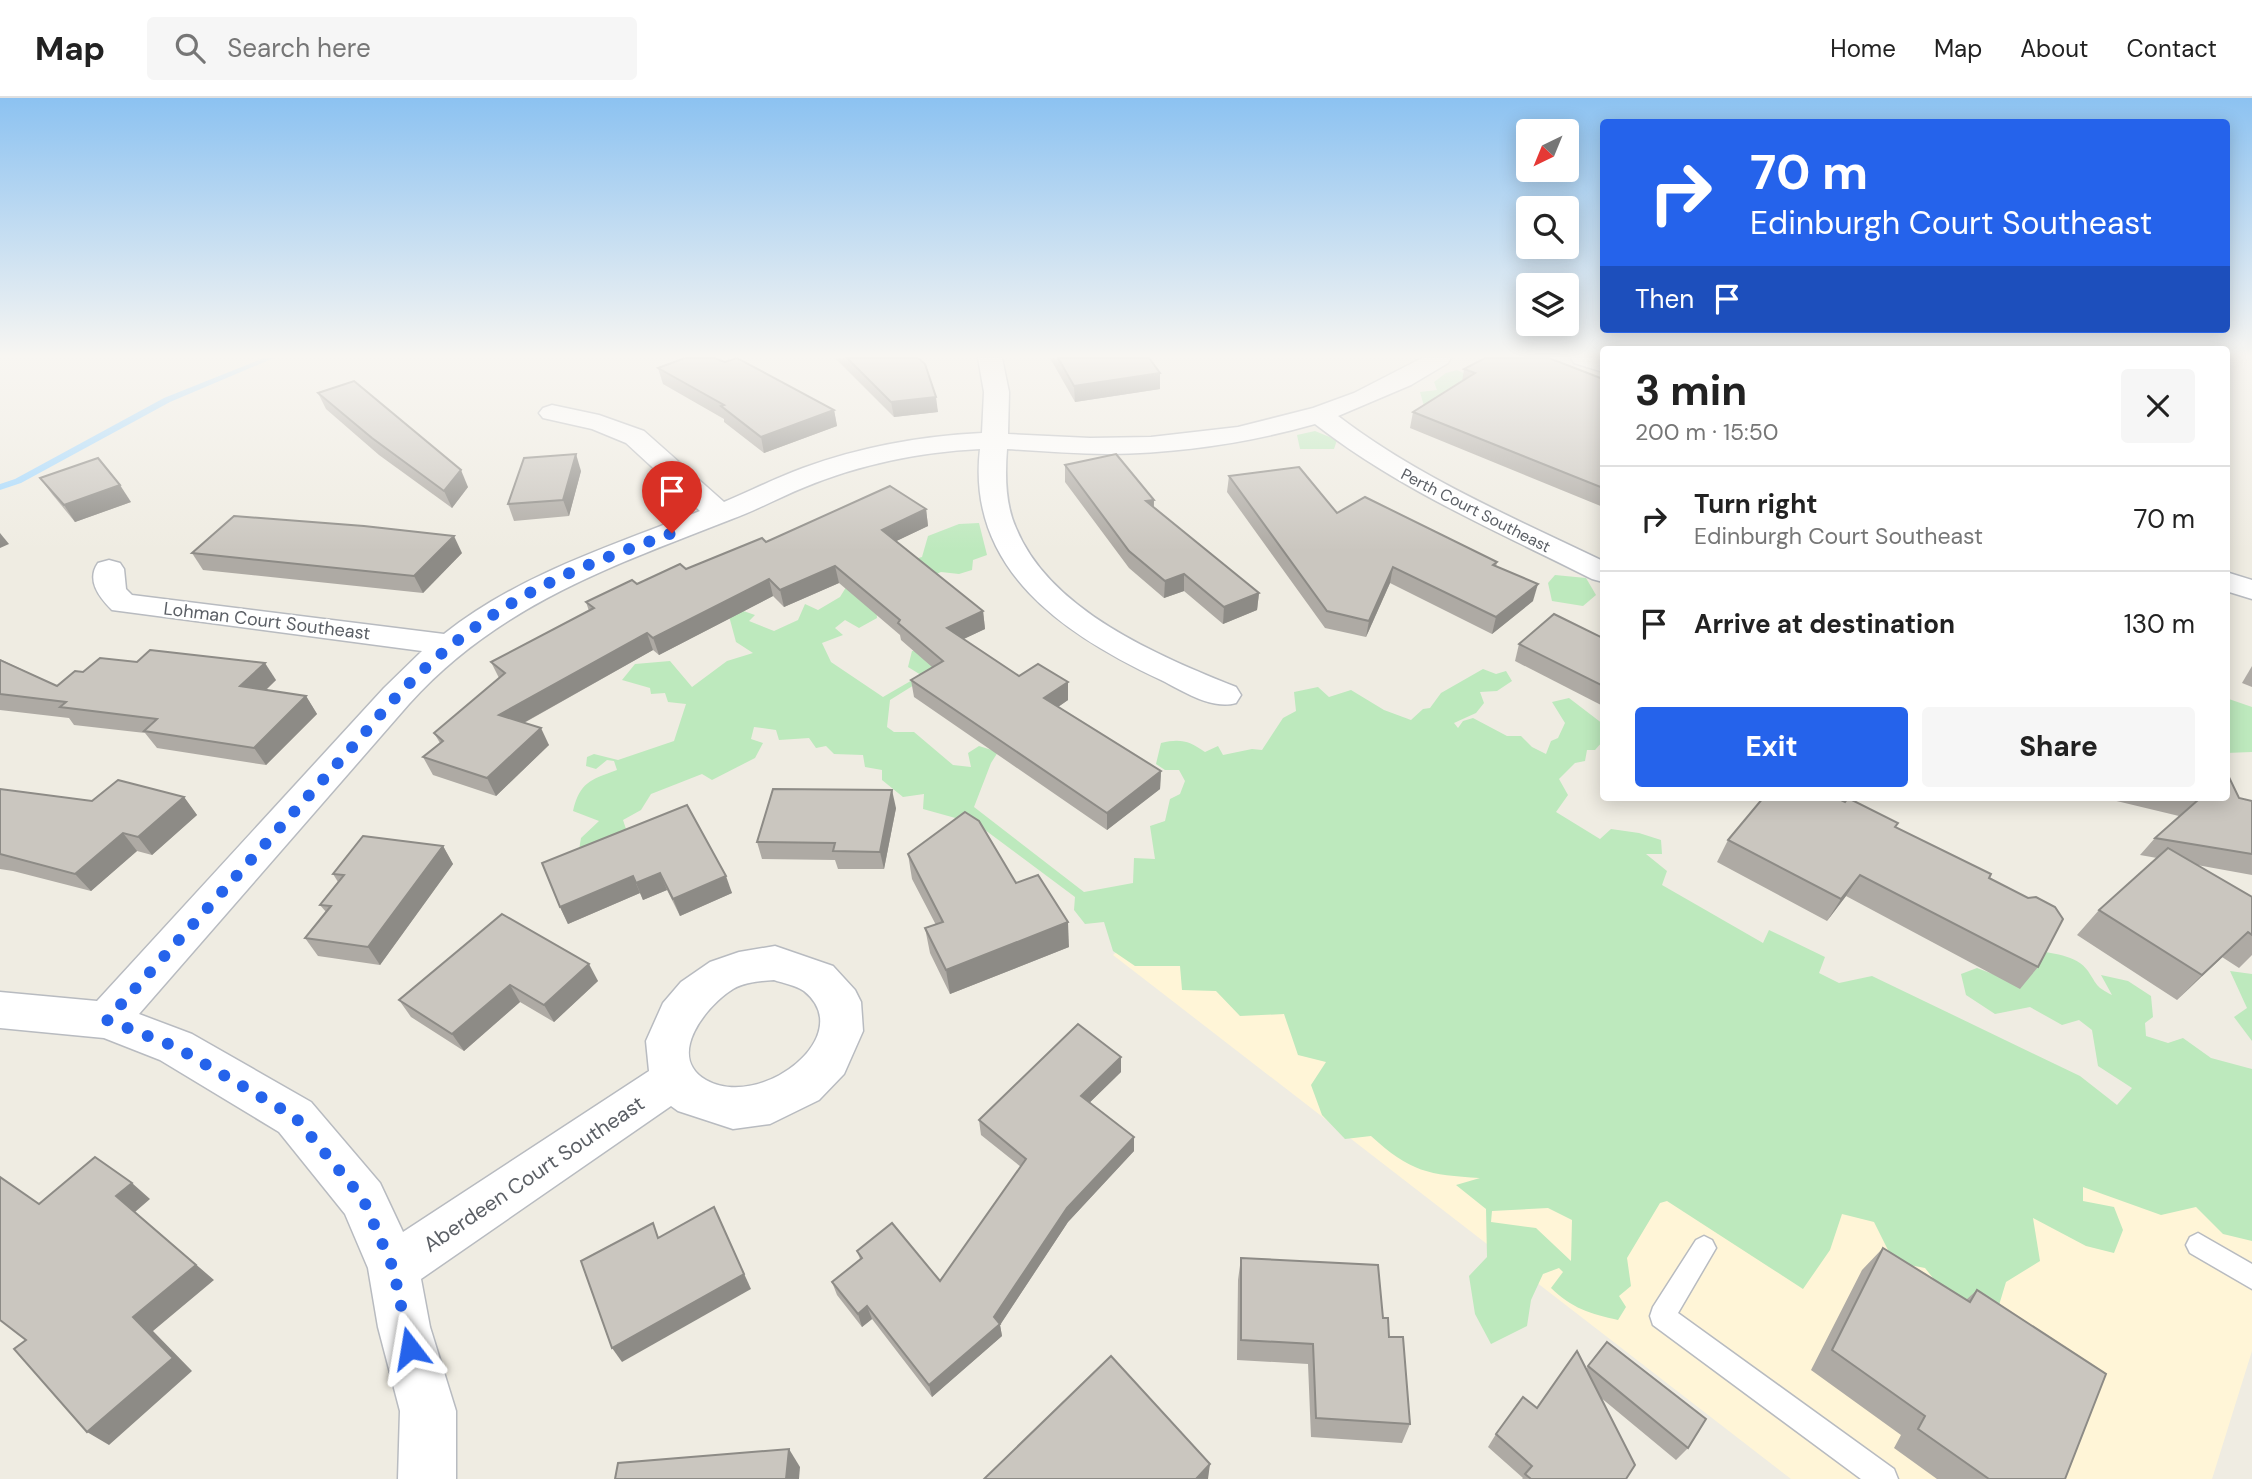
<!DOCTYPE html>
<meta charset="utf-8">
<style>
body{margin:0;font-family:"DM Sans",sans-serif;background:#f6f6f6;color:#222;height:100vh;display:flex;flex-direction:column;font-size:26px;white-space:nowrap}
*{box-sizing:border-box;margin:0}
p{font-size:23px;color:#767676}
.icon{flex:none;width:38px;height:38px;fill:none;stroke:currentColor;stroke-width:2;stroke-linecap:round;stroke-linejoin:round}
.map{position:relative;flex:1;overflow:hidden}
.panel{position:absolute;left:1600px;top:248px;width:630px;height:455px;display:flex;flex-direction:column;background:#fff;border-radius:7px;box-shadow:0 4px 18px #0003}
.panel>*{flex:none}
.banner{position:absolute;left:1600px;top:21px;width:630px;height:214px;border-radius:7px;box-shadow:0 4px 18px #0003;background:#2563eb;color:#fff;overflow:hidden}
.needle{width:46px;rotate:223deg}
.tools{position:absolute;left:1516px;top:21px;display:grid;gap:14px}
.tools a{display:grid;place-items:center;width:63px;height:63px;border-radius:7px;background:#fff;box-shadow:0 4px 18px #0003;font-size:35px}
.pin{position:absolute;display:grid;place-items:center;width:60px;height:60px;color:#fff;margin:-72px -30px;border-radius:50% 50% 50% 0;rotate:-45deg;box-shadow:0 0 7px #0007}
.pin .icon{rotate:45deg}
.me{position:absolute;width:77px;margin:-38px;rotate:346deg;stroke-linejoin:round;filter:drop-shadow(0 0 5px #0008)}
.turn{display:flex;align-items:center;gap:24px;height:147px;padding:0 35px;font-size:32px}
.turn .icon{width:91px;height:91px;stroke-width:2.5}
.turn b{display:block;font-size:49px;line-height:60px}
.then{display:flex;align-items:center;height:66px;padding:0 35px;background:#0003;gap:14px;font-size:26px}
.round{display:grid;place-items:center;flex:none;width:74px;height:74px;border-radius:7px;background:#f6f6f6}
.summary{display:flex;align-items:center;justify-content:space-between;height:119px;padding:0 35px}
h1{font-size:42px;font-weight:700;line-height:52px}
.primary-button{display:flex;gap:14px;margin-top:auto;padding:14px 35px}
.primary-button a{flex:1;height:80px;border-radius:7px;background:#2563eb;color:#fff;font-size:28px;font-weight:700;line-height:80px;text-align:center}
.primary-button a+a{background:#f6f6f6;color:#222}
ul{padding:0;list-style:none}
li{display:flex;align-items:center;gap:21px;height:105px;padding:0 35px;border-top:2px solid #e0e0e0}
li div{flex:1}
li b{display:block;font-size:26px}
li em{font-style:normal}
header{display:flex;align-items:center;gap:42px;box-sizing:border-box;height:98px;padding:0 35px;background:#fff;border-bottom:2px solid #e0e0e0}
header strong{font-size:33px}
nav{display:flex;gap:38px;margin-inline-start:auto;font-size:24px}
.search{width:490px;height:63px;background:#f6f6f6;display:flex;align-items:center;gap:18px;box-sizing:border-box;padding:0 24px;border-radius:7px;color:#767676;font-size:26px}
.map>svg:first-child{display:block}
.commercial{fill:#fff5d7}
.green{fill:#bde9bd;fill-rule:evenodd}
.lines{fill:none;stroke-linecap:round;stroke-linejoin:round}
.stream{fill:#a2d8ff;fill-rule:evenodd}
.lane-casing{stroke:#b8bbc0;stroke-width:3}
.street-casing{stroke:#b8bbc0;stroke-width:3}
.lane{fill:#fff;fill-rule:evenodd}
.street{fill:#fff;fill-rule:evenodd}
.wall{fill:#aeaaa4}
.shaded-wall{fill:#8d8b86}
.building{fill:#cac6bf;stroke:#8d8b86;stroke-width:2}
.route{stroke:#2563eb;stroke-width:12;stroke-dasharray:0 21.6}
.labels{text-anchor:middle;stroke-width:5;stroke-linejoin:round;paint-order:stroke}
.far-street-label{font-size:16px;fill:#5b5f65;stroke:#fff}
.street-label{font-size:18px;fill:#5b5f65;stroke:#fff}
.near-street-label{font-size:21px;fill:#5b5f65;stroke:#fff}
</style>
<header>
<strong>Map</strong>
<div class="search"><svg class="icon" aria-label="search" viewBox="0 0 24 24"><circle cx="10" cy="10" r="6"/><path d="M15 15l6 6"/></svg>Search here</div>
<nav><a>Home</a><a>Map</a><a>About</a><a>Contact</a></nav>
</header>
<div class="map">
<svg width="2252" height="1381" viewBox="0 0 2252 1381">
<rect width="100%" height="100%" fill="#efece2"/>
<path class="commercial" d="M1380 636 2252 1133V1253L2212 1381H1791L1113 857Z"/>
<g class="green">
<path d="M1457 272 1480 283 1424 308 1420 294 1437 292 1434 284 1446 275Z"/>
<path d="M1315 333 1337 342 1334 351H1300L1297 337Z"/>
<path d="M979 425 987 457 973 462 972 472 959 476 941 474 906 489 875 496 877 520 859 530 845 522 835 530 843 537 822 545 831 564 883 599 921 577 908 569 912 553H949L927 579 890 602 887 629 894 634H914L953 667 971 669 968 655 979 648 998 654 991 665 974 709 1084 794 1133 785 1134 760 1155 761 1150 728 1165 723 1170 701 1180 696 1185 683 1179 672H1165L1156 666 1161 645C1180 640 1190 643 1205 654L1218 648 1223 657 1252 651 1262 652 1283 620 1296 613 1294 594 1318 589 1329 599 1351 592 1384 612 1411 622 1423 611 1430 610 1441 595 1483 571 1496 576 1506 573 1512 583 1497 593 1480 594 1484 605 1476 615 1454 625 1458 630 1463 623 1473 620 1507 638H1521L1532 649 1546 656 1551 643 1558 640 1565 625 1552 604 1569 600 1603 626V643L1595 652H1587L1585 663 1575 665 1559 681 1568 697 1556 714 1600 741 1611 731 1639 735 1661 742 1662 756H1646L1667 773 1662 787 1763 845 1769 832 1825 859 1819 875 1839 885 1872 878 2080 978 2117 1007 2132 990 2098 968 2092 932 2079 922 2062 927 2030 909 1995 916 1966 897 1961 876 1977 870 2014 884 2031 853C2049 854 2077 857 2088 873 2098 888 2095 888 2112 897L2101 877 2128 883 2151 898 2153 919 2145 925 2146 938 2168 945 2183 940 2211 960 2252 971V1143L2223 1136 2196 1109 2161 1117 2083 1089V1103L2114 1109 2123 1132 2114 1155 2086 1148 2033 1120 2040 1163 2006 1184 1996 1217 1952 1204 1925 1170 1894 1164 1874 1124 1842 1116 1830 1152 1803 1191 1667 1103 1660 1105 1627 1160 1631 1188 1619 1198 1626 1209 1618 1222C1591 1216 1571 1210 1551 1190L1563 1174 1559 1170 1543 1176 1531 1202 1527 1228 1491 1246 1475 1216 1469 1178 1487 1159 1486 1111 1456 1087 1480 1080C1429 1077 1410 1074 1371 1038L1345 1041 1322 1017 1311 987 1326 964 1298 957 1284 916 1240 918 1216 893 1182 892 1180 868H1135L1113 853 1104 824 1085 826 1074 812 1075 799 977 726 923 711 924 696 903 699 882 682V672L865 669 863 657 834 656 826 648 816 650 809 640 779 642 776 632 754 629 751 641 763 645 755 660 712 682 702 676 651 696 641 712 623 722 626 731 620 747 579 752 581 740 599 723 573 713C580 684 590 682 617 672L614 663 607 662 596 671 586 668 587 659 594 656 618 662 674 643 686 606 668 604 665 595 651 596 650 590 622 582 635 566 670 563 692 589 727 563 753 555 736 544 726 507 755 517 749 523 774 533 798 522 805 506 818 512 840 499 853 478 922 459 928 438 959 426ZM1548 1110 1572 1122 1571 1163 1536 1130 1491 1124 1492 1113Z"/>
<path d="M1555 477 1586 480 1596 497 1583 508 1552 503 1548 485Z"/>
<path d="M2226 600 2252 609V654L2226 655Z"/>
<path d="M2230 873 2252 876V943L2234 919 2247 910Z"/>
</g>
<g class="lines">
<path class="stream" d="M264 260H274L170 304 21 385 0 392V386L15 381 164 300Z"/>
<g class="lane-casing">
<g id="lane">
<path d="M2198 1135 2252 1166V1191L2190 1155 2186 1147 2190 1139Z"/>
<path d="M1704 1138 1712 1142 1716 1150 1678 1215 1894 1371 1898 1381H1861L1653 1227 1650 1218 1653 1209 1696 1142Z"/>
</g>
</g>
<g class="street-casing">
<g id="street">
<path d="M978 260H1002L1009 294 1008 336 1090 340 1151 339 1238 329 1313 310 1354 295 1422 260H1451L1448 265 1411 287 1338 318C1419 380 1512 419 1603 463V484L1592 481C1497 433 1400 392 1315 326 1248 345 1179 355 1109 356 1075 356 1041 353 1007 351 1005 377 1005 406 1016 430 1050 513 1159 558 1236 589L1241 597 1236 605C1211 612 1183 593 1161 582 1065 537 966 472 980 351 920 354 861 366 805 389 780 399 757 412 732 421 612 468 498 507 409 606L139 916 192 936 311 1004 380 1085 403 1134 649 973 646 943 663 905 681 884 710 864 739 854 775 848 833 868 855 892 861 904 863 933 844 976 819 1002 770 1026 733 1031 678 1013 671 1008 421 1181 430 1229 456 1313V1381H398L400 1313 378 1229 368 1170 345 1116 279 1034 160 962 104 940 0 930V894L97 903 384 590 422 553 112 512C99 499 86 482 98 465L109 462 120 465 124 471 126 491 132 497 444 536C518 477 613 447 700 413L626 345 592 331 543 320 539 315 543 310 552 307 599 317 644 333 724 404C750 393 776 380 803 370 860 349 922 338 982 335L984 294ZM774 882C783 885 797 888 804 893 859 937 761 1013 706 982 665 958 707 907 733 891 745 884 760 883 774 882Z"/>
<path d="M1571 260H1603V274L1574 265Z"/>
<path d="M2226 474 2252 482V501L2226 493Z"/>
</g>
</g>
<use href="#lane" class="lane"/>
<use href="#street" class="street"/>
</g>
<g class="wall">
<path d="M835 260H918L938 314 894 319Z"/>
<path d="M1050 260H1149L1160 275V291L1075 304Z"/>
<path d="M658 270 834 312 837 328 764 355 724 324V321L663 286Z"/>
<path d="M1464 271 1603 281V409L1410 330 1413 314 1462 284Z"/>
<path d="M318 295 468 389 452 410 379 357 326 311Z"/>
<path d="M1065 367 1154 402V409L1259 495 1257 512 1223 526 1184 493 1164 500 1129 470 1065 384Z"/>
<path d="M581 373 569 418 514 423 508 406Z"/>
<path d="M1229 378 1337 415 1497 464 1496 469 1533 503 1492 536 1390 485 1366 539 1325 530 1227 394Z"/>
<path d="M40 380 131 404 75 424 52 396Z"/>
<path d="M926 411 928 428 896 443 983 513 985 531 963 541 1019 578 1068 602 1058 609 1161 673 1160 691 1107 732 914 599 911 582 932 569 901 542 900 537 839 485 784 509 773 498 659 557 653 552 524 625 549 647 496 698 433 677 423 659 440 645 434 635 499 580 491 564 589 513 586 504 766 444Z"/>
<path d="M192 455H462L423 495 203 472Z"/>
<path d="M1603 540V605L1601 607 1515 563 1519 546Z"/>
<path d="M0 561 57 588 83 574 276 582 266 592 306 598 317 616 266 667 157 650 145 635 74 627 69 620 0 612Z"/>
<path d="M2252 568V589L2242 585Z"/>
<path d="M0 691 92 703 184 699 197 717 152 757 137 753 91 793 13 773 0 771Z"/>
<path d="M2104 700H2239L2252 703V777L2197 767 2252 799V857L2239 870 2222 859 2177 902 2077 837 2099 812 2157 760 2140 757 2155 740 2179 718Z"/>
<path d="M687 707 732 795 680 818 667 792 643 802 640 795 568 826 560 809Z"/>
<path d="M896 710 884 771H838L835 762 762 761 757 744Z"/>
<path d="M1895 730 1989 780 2038 869 2020 891 1846 798 1827 823 1717 764 1728 742Z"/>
<path d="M443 748 453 766 380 867 318 858 305 840 326 814 320 807 338 784 333 776Z"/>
<path d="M908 756 1016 785 1069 849 950 896 930 855 925 830 936 827 912 781Z"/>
<path d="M502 816 598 883 554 924 520 904 464 953 411 919 399 902Z"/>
<path d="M1121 974 1089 1005 1134 1053 1068 1124 1000 1227 1002 1238 932 1299 872 1221 862 1229 837 1197 832 1184 860 1161 857 1153 940 1183 1021 1069 981 1037 979 1022Z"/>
<path d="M1883 1150 1966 1202 1977 1192 2065 1381H1937L1894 1350 1901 1337 1811 1272 1862 1172Z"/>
<path d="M1241 1160 1383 1220 1389 1239 1410 1326 1402 1345 1311 1339 1308 1266 1237 1262 1238 1182Z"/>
<path d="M1607 1244 1688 1350 1676 1362 1600 1299 1626 1381H1522L1523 1380 1488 1349 1496 1336 1537 1310 1586 1271Z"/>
</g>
<g class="shaded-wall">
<path d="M1160 275V291L1075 304 1074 288Z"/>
<path d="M936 299 938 314 894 319 891 304Z"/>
<path d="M834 312 837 328 764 355 761 339Z"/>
<path d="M576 356 581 373 569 418 563 402Z"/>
<path d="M461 372 468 389 452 410 444 393Z"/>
<path d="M120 387 131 404 75 424 64 407Z"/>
<path d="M1154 402 1153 419 1146 403Z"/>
<path d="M926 411 928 428 884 449 882 432Z"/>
<path d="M0 435 9 446 0 450Z"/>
<path d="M454 438 462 455 423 495 414 478Z"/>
<path d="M835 468 839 485 784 509 780 492Z"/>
<path d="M1393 469 1390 485 1366 539 1369 523Z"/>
<path d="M1184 476V493L1164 500 1165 483Z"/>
<path d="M769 481 773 498 659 557 653 540Z"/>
<path d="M1538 486 1533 503 1492 536 1496 519Z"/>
<path d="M1259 495 1257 512 1223 526 1224 509Z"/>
<path d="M983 513 985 531 949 548 947 530Z"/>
<path d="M647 535 653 552 507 634 499 617Z"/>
<path d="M265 565 276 582 251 606 240 588Z"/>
<path d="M1068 584V602L1045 618 1044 600Z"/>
<path d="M306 598 317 616 266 667 254 650Z"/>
<path d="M541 630 549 647 496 698 487 680Z"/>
<path d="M1161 673 1160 691 1107 732V715Z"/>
<path d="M892 692 896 710 884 771 880 754Z"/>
<path d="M184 699 197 717 152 757 138 739Z"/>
<path d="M123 735 137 753 91 793 75 776Z"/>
<path d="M443 748 453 766 380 867 368 849Z"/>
<path d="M660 775 667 792 643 802 636 785Z"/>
<path d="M1860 777 1846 798 1827 823 1841 801Z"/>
<path d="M633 778 640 795 568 826 560 809Z"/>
<path d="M726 778 732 795 680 818 673 801Z"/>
<path d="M1068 824 1069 849 950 896 946 872Z"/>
<path d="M2248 834 2222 859 2177 902 2202 877Z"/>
<path d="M589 866 598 883 554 924 544 907Z"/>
<path d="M510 887 520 904 464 953 452 936Z"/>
<path d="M1121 959V974L1081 1013V998Z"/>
<path d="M1134 1039V1053L1068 1124 1000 1227 1002 1238 932 1299 929 1287 994 1219 1067 1110Z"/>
<path d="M132 1085 150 1101 135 1114 214 1182 153 1233 192 1273 109 1347 87 1334 133 1219 116 1098Z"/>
<path d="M714 1109 751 1191 622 1264 612 1250Z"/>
<path d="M867 1208 872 1221 862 1229 858 1216Z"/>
<path d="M789 1351 800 1369 799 1381H786Z"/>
<path d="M1210 1366 1208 1381H1196Z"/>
</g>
<g class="building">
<path d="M685 260H714L725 264 737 260 834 312 761 339 721 308 724 307 658 270Z"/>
<path d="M847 260H918L925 266 936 299 891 304Z"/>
<path d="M1058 260H1149L1160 275 1074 288Z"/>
<path d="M1485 260H1549L1603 281V390L1413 314 1475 275 1464 271Z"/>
<path d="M354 283 461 372 444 393 372 340 318 295Z"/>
<path d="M576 356 563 402 508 406 524 360Z"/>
<path d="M1116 356 1154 402 1146 403 1259 495 1224 509 1184 476 1165 483 1129 453 1065 367Z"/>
<path d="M98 360 120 387 64 407 40 380Z"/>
<path d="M1299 369 1337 415 1365 399 1497 464 1493 467 1538 486 1496 519 1393 469 1369 523 1327 513 1229 378Z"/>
<path d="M890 388 926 411 882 432 983 513 947 530 1019 578 1038 566 1068 584 1044 600 1161 673 1107 715 911 582 943 563 898 525 900 522 835 468 780 492 769 481 653 540 647 535 499 617 541 630 487 680 423 659 443 643 434 635 505 575 491 564 594 510 586 504 632 482 637 486 680 466 686 471 762 440 766 444Z"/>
<path d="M234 418 364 428 454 438 414 478 192 455Z"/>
<path d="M1554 516 1603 540V588L1519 546Z"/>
<path d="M150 552 265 565 240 588 306 598 254 650 144 633 157 621 60 609 66 604 0 596V562L57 588 75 573 83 574 100 560 137 564Z"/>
<path d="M2226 673 2239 700 2252 703V756L2155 740 2198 702 2190 700H2226Z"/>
<path d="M118 682 184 699 138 739 123 735 75 776 0 756V691L92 703Z"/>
<path d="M773 691 892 692 880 754 833 753 835 745 757 744Z"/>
<path d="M1763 700H1837L1845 704 1848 700 1898 725 1895 729 1991 776 1989 780 2028 800 2036 799 2055 809 2063 821 2038 869 1860 777 1841 801 1728 742Z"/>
<path d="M687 707 726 778 673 801 660 775 636 785 633 778 560 809 542 765Z"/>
<path d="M965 714 979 723 1016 785 1038 777 1068 824 946 872 925 830 943 824 908 756Z"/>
<path d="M363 738 443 748 368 849 305 840 331 808 320 807 344 777 333 776Z"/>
<path d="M2168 750 2252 799V837L2248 834 2202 877 2099 812Z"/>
<path d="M502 816 589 866 544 907 510 887 452 936 399 902Z"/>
<path d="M1078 926 1121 959 1081 998 1134 1039 1067 1110 994 1219 1000 1226 929 1287 867 1208 858 1216 832 1184 862 1160 857 1153 892 1125 940 1183 1026 1061 979 1022Z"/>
<path d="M95 1059 132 1085 116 1098 196 1167 133 1219 173 1260 87 1334 14 1251 26 1242 0 1222V1079L39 1106Z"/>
<path d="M714 1109 744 1176 612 1250 581 1163 653 1125 658 1140Z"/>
<path d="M1883 1150 1970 1204 1977 1192 2106 1276 2065 1381H1989L1918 1331 1925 1318 1832 1252Z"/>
<path d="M1241 1160 1378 1167 1383 1220H1388L1389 1239H1403L1410 1326 1316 1320 1313 1246 1241 1242Z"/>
<path d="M1607 1244 1706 1321 1688 1350 1588 1268Z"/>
<path d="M1577 1253 1635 1367 1626 1381H1531L1525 1376 1532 1368 1496 1336 1523 1299 1537 1310Z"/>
<path d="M1111 1258 1210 1366 1196 1381H984Z"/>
<path d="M789 1351 786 1381H615L618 1365Z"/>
</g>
<linearGradient id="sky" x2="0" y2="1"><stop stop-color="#8cc2f1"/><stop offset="0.57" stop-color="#f8f6f2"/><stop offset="1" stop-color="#f8f6f2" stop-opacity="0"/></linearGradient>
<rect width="2252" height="453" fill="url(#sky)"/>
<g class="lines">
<path class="route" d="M410 1250 393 1170 363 1101 295 1019 176 949 107 922 364 636C416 571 478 519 553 483 591 464 632 450 672 435"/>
</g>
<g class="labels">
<g class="far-street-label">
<text transform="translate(1476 412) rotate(27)" y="6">Perth Court Southeast</text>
</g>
<g class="street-label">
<text transform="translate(267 523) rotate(7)" y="6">Lohman Court Southeast</text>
</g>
<g class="near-street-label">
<text transform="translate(534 1076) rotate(-34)" y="7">Aberdeen Court Southeast</text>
</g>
</g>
</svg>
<div class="tools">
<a><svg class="needle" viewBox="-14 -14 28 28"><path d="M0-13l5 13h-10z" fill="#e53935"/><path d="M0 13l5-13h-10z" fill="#767676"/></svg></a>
<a><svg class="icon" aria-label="search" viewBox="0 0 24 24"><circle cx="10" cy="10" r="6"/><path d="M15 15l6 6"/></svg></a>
<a><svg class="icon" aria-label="layers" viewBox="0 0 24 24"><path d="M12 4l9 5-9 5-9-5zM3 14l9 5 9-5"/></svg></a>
</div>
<div class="pin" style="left:672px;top:435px;background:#d93025"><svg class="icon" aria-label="arrive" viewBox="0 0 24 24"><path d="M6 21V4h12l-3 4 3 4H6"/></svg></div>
<svg class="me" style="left:410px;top:1250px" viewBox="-20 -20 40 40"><path d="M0-17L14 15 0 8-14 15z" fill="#2563eb" stroke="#fff" stroke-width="4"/></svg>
<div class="banner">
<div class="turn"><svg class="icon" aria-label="right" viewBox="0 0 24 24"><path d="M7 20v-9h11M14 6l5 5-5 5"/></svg><div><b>70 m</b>Edinburgh Court Southeast</div></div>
<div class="then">Then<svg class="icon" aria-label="arrive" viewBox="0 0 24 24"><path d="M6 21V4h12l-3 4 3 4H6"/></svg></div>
</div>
<section class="panel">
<div class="summary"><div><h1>3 min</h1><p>200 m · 15:50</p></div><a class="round"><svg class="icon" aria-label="close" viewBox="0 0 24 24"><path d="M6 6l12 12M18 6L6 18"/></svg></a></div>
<ul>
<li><svg class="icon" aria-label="right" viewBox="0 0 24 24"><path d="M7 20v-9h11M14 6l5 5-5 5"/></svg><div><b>Turn right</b><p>Edinburgh Court Southeast</p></div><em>70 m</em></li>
<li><svg class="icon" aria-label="arrive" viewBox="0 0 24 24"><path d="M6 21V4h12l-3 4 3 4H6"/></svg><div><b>Arrive at destination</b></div><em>130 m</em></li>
</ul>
<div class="primary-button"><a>Exit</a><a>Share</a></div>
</section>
</div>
